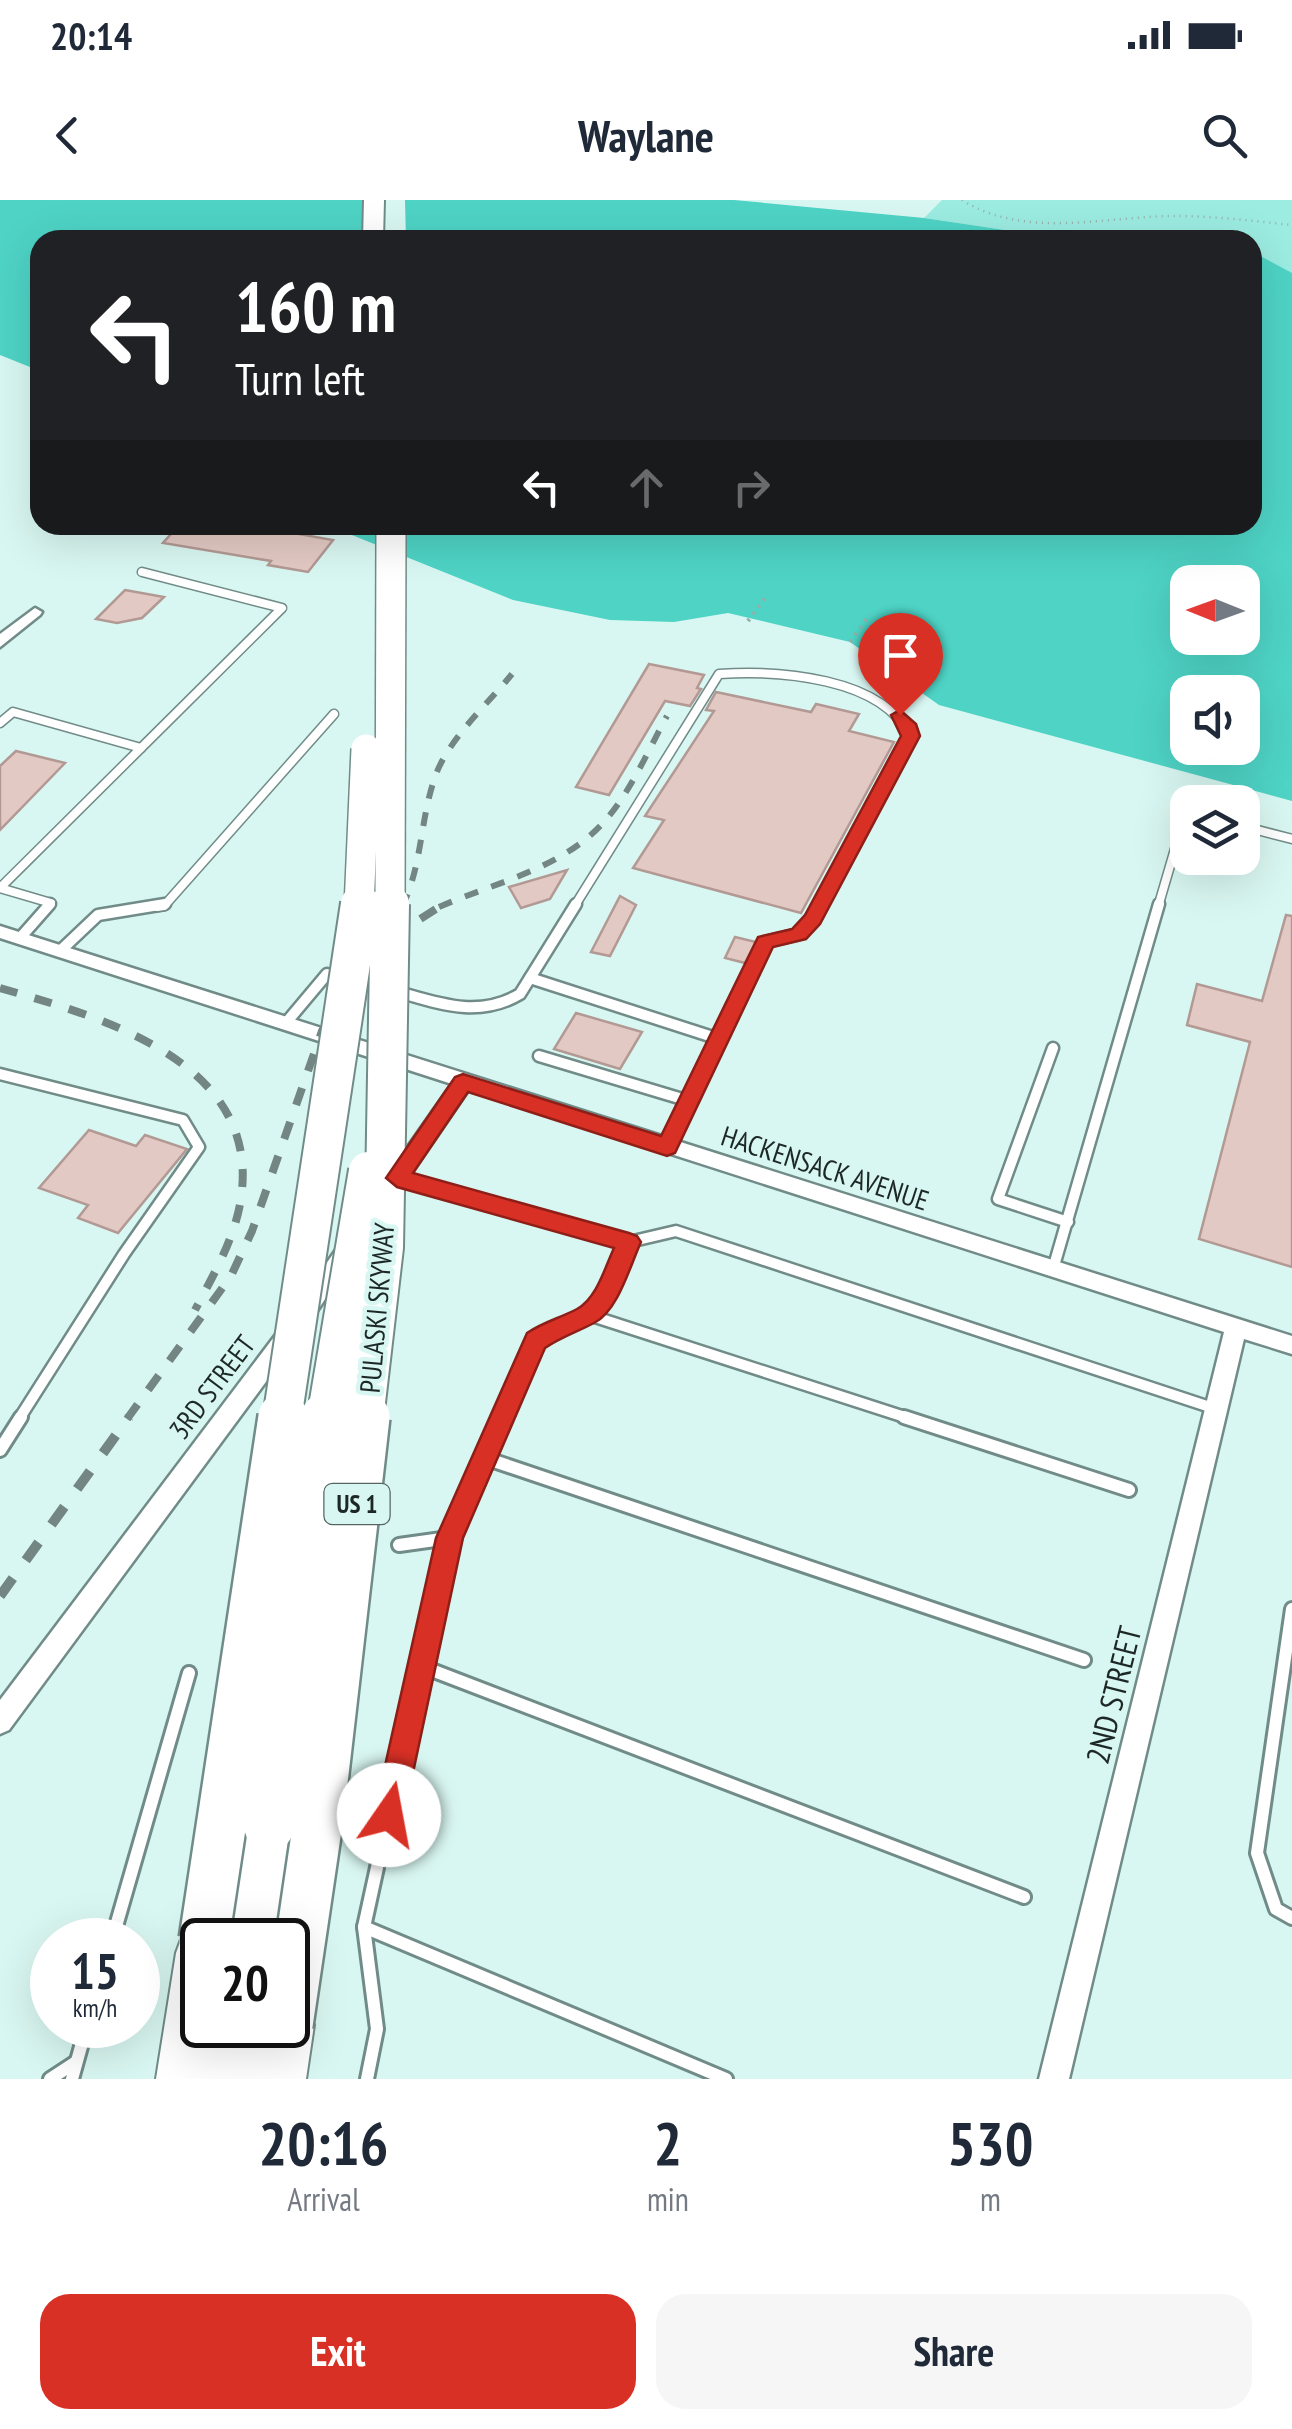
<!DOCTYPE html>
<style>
body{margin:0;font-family:"PT Sans Narrow",sans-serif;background:#f6f6f7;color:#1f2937;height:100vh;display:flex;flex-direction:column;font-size:38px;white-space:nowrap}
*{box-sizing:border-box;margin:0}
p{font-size:32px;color:#747a83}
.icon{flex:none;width:55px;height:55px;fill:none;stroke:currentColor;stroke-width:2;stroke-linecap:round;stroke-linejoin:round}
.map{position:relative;height:1879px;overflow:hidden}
.drawer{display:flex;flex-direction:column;background:#fff;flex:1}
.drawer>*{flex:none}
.guide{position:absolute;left:30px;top:30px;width:1232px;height:305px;border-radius:30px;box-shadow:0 10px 40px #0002;background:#202124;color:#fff;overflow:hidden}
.needle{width:65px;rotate:271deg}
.tools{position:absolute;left:1170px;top:365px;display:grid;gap:20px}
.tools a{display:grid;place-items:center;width:90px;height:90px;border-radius:20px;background:#fff;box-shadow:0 10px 40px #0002;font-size:50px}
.speed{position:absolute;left:30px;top:1718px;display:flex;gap:20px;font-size:50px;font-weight:700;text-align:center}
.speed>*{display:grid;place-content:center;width:130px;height:130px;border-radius:50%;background:#fff;box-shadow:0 10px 40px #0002;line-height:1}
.speed small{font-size:25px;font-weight:400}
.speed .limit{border:5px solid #111;border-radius:15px;background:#fff;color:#111}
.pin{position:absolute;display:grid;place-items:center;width:85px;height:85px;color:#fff;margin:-102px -42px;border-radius:50% 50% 50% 0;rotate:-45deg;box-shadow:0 0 10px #0007}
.pin .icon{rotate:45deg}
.me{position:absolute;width:110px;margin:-55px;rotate:12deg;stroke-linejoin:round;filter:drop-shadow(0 0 8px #0008)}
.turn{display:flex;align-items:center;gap:35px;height:210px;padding:0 40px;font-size:45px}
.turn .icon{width:130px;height:130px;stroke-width:2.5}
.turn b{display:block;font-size:70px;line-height:85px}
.lanes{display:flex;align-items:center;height:95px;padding:0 40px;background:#0003;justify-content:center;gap:50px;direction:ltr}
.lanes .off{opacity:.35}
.eta{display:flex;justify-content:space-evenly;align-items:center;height:170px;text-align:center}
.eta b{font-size:60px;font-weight:700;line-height:70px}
.action{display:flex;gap:20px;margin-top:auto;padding:20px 40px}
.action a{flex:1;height:115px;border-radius:30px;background:#d93025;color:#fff;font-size:40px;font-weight:700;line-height:115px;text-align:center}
.action a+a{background:#f6f6f7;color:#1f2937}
.status{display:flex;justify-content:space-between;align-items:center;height:70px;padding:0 50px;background:#fff;direction:ltr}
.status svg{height:28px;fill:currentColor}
header{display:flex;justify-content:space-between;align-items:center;height:130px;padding:0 40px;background:#fff;font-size:45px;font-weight:700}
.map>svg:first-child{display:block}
.green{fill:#9cece2}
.water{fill:#4ed3c5;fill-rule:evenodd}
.pier{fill:#d9f7f2}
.building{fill:#e3c9c4;stroke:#b29994;stroke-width:2.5}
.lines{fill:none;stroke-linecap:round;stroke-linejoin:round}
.lane-far2-casing{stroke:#718c88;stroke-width:11}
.lane-far1-casing{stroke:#718c88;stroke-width:15}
.lane-casing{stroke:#718c88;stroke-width:18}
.street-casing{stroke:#718c88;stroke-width:5}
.highway-casing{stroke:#718c88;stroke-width:4}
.path-far1{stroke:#96aeaa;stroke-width:2.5;stroke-dasharray:1 5;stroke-linecap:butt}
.path{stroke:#96aeaa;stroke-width:4;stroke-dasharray:2.5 6;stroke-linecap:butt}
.lane-far2{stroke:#fff;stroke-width:8}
.lane-far1{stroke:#fff;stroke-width:10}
.lane{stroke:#fff;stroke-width:12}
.street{fill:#fff;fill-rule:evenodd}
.highway{fill:#fff;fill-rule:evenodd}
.rail-far2{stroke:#738683;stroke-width:6;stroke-dasharray:14 14;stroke-linecap:butt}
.rail-far1{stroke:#738683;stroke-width:8;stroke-dasharray:18 18;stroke-linecap:butt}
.rail{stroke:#738683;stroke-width:10;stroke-dasharray:22 22;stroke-linecap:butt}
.highway-bridge-far2-casing{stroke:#718c88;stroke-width:32;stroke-linecap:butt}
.highway-bridge-far1-casing{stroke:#718c88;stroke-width:42;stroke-linecap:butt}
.highway-bridge-casing{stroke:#718c88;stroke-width:54;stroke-linecap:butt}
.highway-bridge-far2{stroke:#fff;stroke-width:29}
.highway-bridge-far1{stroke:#fff;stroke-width:38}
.highway-bridge{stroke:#fff;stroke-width:49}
.route{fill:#d93025;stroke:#8d1f18;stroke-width:2.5}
.labels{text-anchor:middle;stroke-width:9;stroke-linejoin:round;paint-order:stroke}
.shield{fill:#d9f7f2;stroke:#556663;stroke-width:2.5}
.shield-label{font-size:25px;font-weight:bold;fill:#1d2826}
.street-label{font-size:28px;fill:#1d2826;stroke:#d9f7f2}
.near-street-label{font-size:32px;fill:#1d2826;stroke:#d9f7f2}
</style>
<div class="status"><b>20:14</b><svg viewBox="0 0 49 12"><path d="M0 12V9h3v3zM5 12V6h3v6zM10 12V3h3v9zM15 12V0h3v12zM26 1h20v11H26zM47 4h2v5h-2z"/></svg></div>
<header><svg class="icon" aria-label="back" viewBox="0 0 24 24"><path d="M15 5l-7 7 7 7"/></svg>Waylane<svg class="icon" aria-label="search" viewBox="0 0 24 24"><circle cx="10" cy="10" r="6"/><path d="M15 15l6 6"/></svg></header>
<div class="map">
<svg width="1292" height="1879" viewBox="0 0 1292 1879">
<rect width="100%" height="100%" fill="#d9f7f2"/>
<path class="green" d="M942 0H1292V75L1253 52 1252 40H1033L1012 31 924 18Z"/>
<g class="water">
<path d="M0 0H734L924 18 1012 31 1033 40H40V171L0 155Z"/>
<path d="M1253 52 1292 73V601L939 505 850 442 728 413 674 422 610 420 513 400 327 325H1252ZM1188 382H1242V438H1188ZM1188 492H1242V548H1188Z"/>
</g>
<path class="pier" d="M364 0H405L406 40H363Z"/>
<g class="building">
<path d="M179 325H289L282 331 333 340 308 372 268 365 271 361 163 343Z"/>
<path d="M125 390 164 397 142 418 117 423 96 419Z"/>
<path d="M649 464 704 475 697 488 701 489 690 506 665 501 609 595 576 587Z"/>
<path d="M716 492 811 512 816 504 859 514 849 531 894 542 801 713 633 668 664 620 645 616 714 511 706 510Z"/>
<path d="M16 551 65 563 0 630V566Z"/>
<path d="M567 670 550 699 521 708 509 687Z"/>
<path d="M620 696 636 705 610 756 591 752Z"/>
<path d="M1286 715 1292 716V1067L1199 1039 1250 842 1187 825 1197 784 1262 801Z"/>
<path d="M735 737 756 742 745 763 725 758Z"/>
<path d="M576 813 642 832 620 869 554 849Z"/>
<path d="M89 930 136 946 145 935 187 949 118 1033 78 1018 88 1005 39 988Z"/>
</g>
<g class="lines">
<g class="lane-far2-casing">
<g id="lane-far2">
<path d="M0 523 13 512 141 548 282 408 142 372"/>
<path d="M1242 626 1292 639"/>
<path d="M0 688 141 548"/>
<path d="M0 688 51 703 47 707"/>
<path d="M157 707 164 706 334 514"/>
<path d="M574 707 719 474C777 470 884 477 910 537L819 707"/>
<path d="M1158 707 1182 625 1188 622"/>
</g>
</g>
<g class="lane-far1-casing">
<g id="lane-far1">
<path d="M20 738 50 704"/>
<path d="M60 751 98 715 165 704"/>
<path d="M530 778 719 839"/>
<path d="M395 791C438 803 478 819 520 794L576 704"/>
<path d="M285 824 327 774 340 777"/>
<path d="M1053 848 998 999 1068 1022"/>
<path d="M539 856 689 901"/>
<path d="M0 874 183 920 199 947 124 1054 19 1219"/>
<path d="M667 947 765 742 799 734 821 704"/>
<path d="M397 978 629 1042"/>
<path d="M1053 1069 1159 704"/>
<path d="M589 1115 911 1219"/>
<path d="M501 1219 536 1141 587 1115 598 1105 629 1042 676 1031 1216 1209"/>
</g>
</g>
<g class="lane-casing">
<g id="lane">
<path d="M904 1217 1129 1290"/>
<path d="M0 1250 21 1217"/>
<path d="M485 1258 1084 1460"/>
<path d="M399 1345 449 1338"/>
<path d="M1292 1409 1257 1653 1276 1709 1292 1718"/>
<path d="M421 1466 1024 1697"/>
<path d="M364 1727 726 1879"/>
<path d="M112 1740 189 1473"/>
<path d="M50 1879 76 1862"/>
<path d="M72 1879 87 1825"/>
<path d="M367 1879 377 1829 364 1727 449 1338 502 1217"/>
</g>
</g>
<g class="street-casing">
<g id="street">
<path d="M35 408 42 412 40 415 0 447V434Z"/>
<path d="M0 726 1292 1136V1154L1244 1139 1069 1879H1039L1224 1132 469 889 397 994H383L380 988 383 982 452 884 0 738Z"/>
<path d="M345 1045 352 1047 356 1053 352 1059 313 1117 305 1120 297 1117 294 1111 297 1105 338 1047Z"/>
<path d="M288 1126 296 1129 299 1135 296 1141 9 1530 0 1534V1500L280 1129Z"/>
</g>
</g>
<g class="highway-casing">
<g id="highway">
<path d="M364 0H384L383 40H363Z"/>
<path d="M269 1602 287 1609 294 1627 278 1740H226L244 1627 251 1609Z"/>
<path d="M202 1727 221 1734 223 1740H202V1825H288V1798L306 1806 314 1825 306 1879H156L176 1753 183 1734Z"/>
</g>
</g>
<path class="path-far1" d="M962 0C1026 40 1105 16 1175 16 1214 16 1253 21 1292 25"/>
<g class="path">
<path d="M748 421 768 394"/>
<path d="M850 442 870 414"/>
</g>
<use href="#lane-far2" class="lane-far2"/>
<use href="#lane-far1" class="lane-far1"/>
<use href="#lane" class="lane"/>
<use href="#street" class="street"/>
<use href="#highway" class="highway"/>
<g class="rail-far2">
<path d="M402 707C422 666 420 622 434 580 446 541 487 505 512 474"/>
<path d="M439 707C494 683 561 669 603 623 631 592 647 552 667 516"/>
</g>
<g class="rail-far1">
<path d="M390 738 444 704"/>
<path d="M0 788C97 816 255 859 242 990 238 1033 215 1072 195 1110"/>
<path d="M127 1219 231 1076 252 1031 322 831 403 704"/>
</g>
<path class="rail" d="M0 1396 129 1217"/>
<g class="highway-bridge-far2-casing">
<g id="highway-bridge-far2">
<path d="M359 707 366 549"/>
<path d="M390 707 391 325"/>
</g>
</g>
<g class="highway-bridge-far1-casing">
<g id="highway-bridge-far1">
<path d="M282 1219 360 704"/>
<path d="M326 1219 368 971"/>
<path d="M364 1219 384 1047 390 704"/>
</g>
</g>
<g class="highway-bridge-casing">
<g id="highway-bridge">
<path d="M269 1627 326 1217"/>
<path d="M204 1740 283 1217"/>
<path d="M288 1825 320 1608 365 1217"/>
</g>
</g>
<use href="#highway-bridge-far2" class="highway-bridge-far2"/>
<use href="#highway-bridge-far1" class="highway-bridge-far1"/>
<use href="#highway-bridge" class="highway-bridge"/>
</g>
<path class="route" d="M900 510 916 524 920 536 820 724 806 739 773 747 675 953 667 956 468 892 413 973 629 1033 637 1036 641 1042C630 1066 618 1111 594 1123 577 1132 561 1137 545 1148L463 1338 404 1615 400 1626 389 1630 378 1626 374 1615 436 1338 527 1133C543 1122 560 1118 577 1109 597 1098 605 1067 614 1048L397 987 386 978 455 877 463 874 661 936 758 737 792 729 805 715 901 536 891 515Z"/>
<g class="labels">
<rect class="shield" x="324.5" y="1284" width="65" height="40" rx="8"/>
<g class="shield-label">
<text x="357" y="1313">US 1</text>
</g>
<g class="street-label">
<text transform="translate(825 968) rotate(18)" y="10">HACKENSACK AVENUE</text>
<text transform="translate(377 1108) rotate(-85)" y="10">PULASKI SKYWAY</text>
<text transform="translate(212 1187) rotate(-53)" y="10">3RD STREET</text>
</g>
<g class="near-street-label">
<text transform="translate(1114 1495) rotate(-76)" y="11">2ND STREET</text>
</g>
</g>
</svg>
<div class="tools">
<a><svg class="needle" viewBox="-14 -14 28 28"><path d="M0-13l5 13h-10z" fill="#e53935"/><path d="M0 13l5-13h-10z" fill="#747a83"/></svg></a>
<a><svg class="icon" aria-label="sound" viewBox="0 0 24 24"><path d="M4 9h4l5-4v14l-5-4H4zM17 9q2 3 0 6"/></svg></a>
<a><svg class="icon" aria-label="layers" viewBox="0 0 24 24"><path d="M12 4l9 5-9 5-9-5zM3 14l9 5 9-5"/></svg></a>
</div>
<div class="speed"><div>15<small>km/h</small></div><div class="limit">20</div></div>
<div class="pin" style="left:900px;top:515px;background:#d93025"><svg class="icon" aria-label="arrive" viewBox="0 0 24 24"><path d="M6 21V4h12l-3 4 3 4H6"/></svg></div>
<svg class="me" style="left:389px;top:1615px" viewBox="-20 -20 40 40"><circle r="19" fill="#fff"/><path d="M0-13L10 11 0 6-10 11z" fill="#d93025"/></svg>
<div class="guide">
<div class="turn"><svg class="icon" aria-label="left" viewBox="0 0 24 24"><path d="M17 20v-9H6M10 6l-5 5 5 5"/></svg><div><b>160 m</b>Turn left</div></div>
<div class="lanes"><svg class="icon" aria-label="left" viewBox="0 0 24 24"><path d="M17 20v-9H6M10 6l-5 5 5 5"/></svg><svg class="icon off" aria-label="ahead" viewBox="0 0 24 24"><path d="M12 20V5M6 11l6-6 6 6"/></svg><svg class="icon off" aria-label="right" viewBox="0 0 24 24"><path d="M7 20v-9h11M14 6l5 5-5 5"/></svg></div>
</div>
</div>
<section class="drawer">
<div class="eta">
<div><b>20:16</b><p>Arrival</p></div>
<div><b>2</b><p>min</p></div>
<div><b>530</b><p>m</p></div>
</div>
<div class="action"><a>Exit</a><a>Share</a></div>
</section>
